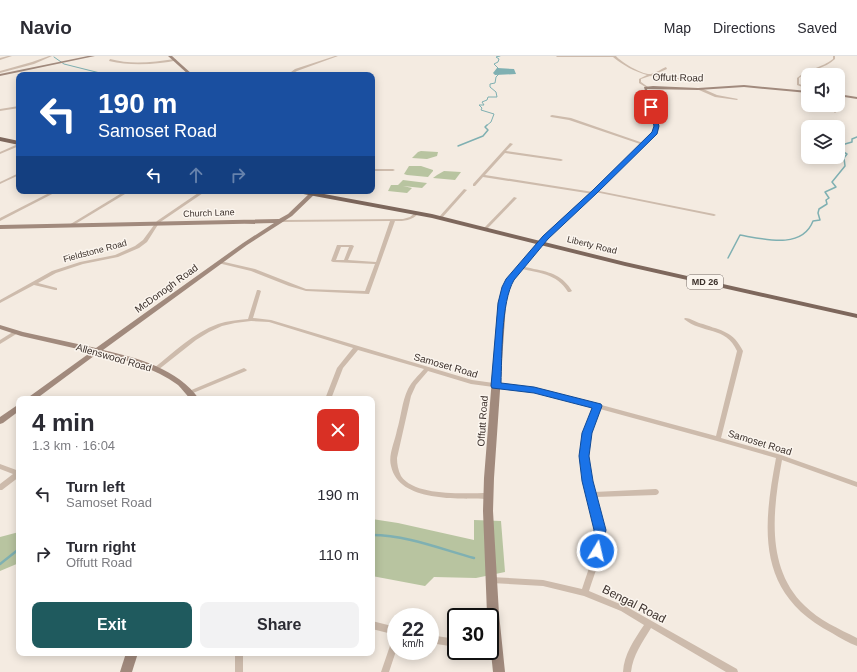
<!DOCTYPE html>
<meta charset="utf-8">
<style>
body{margin:0;font-family:Arial,sans-serif;background:#f2f2f3;color:#2b2b33;height:100vh;display:flex;flex-direction:column;font-size:15px;white-space:nowrap}
*{box-sizing:border-box;margin:0}
p{font-size:13px;color:#7c7c81}
.icon{flex:none;width:22px;height:22px;fill:none;stroke:currentColor;stroke-width:2;stroke-linecap:round;stroke-linejoin:round}
.map{position:relative;flex:1;overflow:hidden}
.sheet{position:absolute;left:16px;top:340px;width:359px;height:260px;display:flex;flex-direction:column;background:#fff;border-radius:8px;box-shadow:0 2px 10px #0003}
.sheet>*{flex:none}
.hud{position:absolute;left:16px;top:16px;width:359px;height:122px;border-radius:8px;box-shadow:0 2px 10px #0003;background:#1a4fa0;color:#fff;overflow:hidden}
.tools{position:absolute;left:801px;top:12px;display:grid;gap:8px}
.tools a{display:grid;place-items:center;width:44px;height:44px;border-radius:8px;background:#fff;box-shadow:0 2px 10px #0003;font-size:20px}
.speed{position:absolute;left:387px;top:552px;display:flex;gap:8px;font-size:20px;font-weight:700;text-align:center}
.speed>*{display:grid;place-content:center;width:52px;height:52px;border-radius:50%;background:#fff;box-shadow:0 2px 10px #0003;line-height:1}
.speed small{font-size:10px;font-weight:400}
.speed .limit{border:2px solid #111;border-radius:6px;background:#fff;color:#111}
.pin{position:absolute;display:grid;place-items:center;width:34px;height:34px;color:#fff;margin:-17px;border-radius:8px;box-shadow:0 2px 6px #0006}
.me{position:absolute;width:44px;margin:-22px;rotate:9deg;stroke-linejoin:round;filter:drop-shadow(0 0 3px #0008)}
.turn{display:flex;align-items:center;gap:14px;height:84px;padding:0 16px;font-size:18px}
.turn .icon{width:52px;height:52px;stroke-width:2.5}
.turn b{display:block;font-size:28px;line-height:34px}
.lanes{display:flex;align-items:center;height:38px;padding:0 16px;background:#0003;justify-content:center;gap:20px;direction:ltr}
.lanes .off{opacity:.35}
.round{display:grid;place-items:center;flex:none;width:42px;height:42px;border-radius:8px;background:#f2f2f3}
.headline{display:flex;align-items:center;justify-content:space-between;height:68px;padding:0 16px}
h1{font-size:24px;font-weight:700;line-height:30px}
.cta{display:flex;gap:8px;margin-top:auto;padding:8px 16px}
.cta a{flex:1;height:46px;border-radius:8px;background:#1f5a5e;color:#fff;font-size:16px;font-weight:700;line-height:46px;text-align:center}
.cta a+a{background:#f2f2f3;color:#2b2b33}
ul{padding:0;list-style:none}
li{display:flex;align-items:center;gap:12px;height:60px;padding:0 16px}
li div{flex:1}
li b{display:block;font-size:15px}
li em{font-style:normal}
header{display:flex;align-items:center;gap:24px;box-sizing:border-box;height:56px;padding:0 20px;background:#fff;border-bottom:1px solid #e1e1e2}
header strong{font-size:19px}
nav{display:flex;gap:22px;margin-inline-start:auto;font-size:14px}
.map>svg:first-child{display:block}
.green{fill:#b8c4a0}
.water{fill:#7fb0b2}
.lines{fill:none;stroke-linecap:round;stroke-linejoin:round}
.stream-far2{stroke:#7fb0b2;stroke-width:1}
.stream-far1{stroke:#7fb0b2;stroke-width:1.5}
.stream{stroke:#7fb0b2;stroke-width:2.5}
.street{fill:#cdbbac;fill-rule:evenodd}
.secondary{fill:#a18a7d;fill-rule:evenodd}
.primary{fill:#7d675c;fill-rule:evenodd}
.route{fill:#1a73e8;stroke:#114b97}
.labels{text-anchor:middle;stroke-width:3;stroke-linejoin:round;paint-order:stroke}
.far-street-label{font-size:9px;fill:#3b302b;stroke:#fbf5ee}
.shield{fill:#fbf5ee;stroke:#756b66;stroke-width:1}
.shield-label{font-size:9px;font-weight:bold;fill:#3b302b}
.street-label{font-size:10px;fill:#3b302b;stroke:#fbf5ee}
.near-street-label{font-size:12px;fill:#3b302b;stroke:#fbf5ee}
</style>
<header>
<strong>Navio</strong>
<nav><a>Map</a><a>Directions</a><a>Saved</a></nav>
</header>
<div class="map">
<svg width="857" height="616" viewBox="0 0 857 616">
<rect width="100%" height="100%" fill="#f4ebe1"/>
<g class="green">
<path d="M421 95 438 96 437 100 427 103 412 102 418 96Z"/>
<path d="M409 110H421L433 114V115L428 121 407 119 404 118Z"/>
<path d="M444 115 461 116 455 124 433 122 437 119Z"/>
<path d="M403 124 427 127 422 132 403 130 412 132 407 137 388 135 391 129H398Z"/>
<path d="M372 463 398 467 474 484V464L501 465 505 516 476 522 434 521 425 530 372 520Z"/>
<path d="M19 476V507L0 515V481Z"/>
</g>
<path class="water" d="M497 12 514 13 516 18 495 19 493 17Z"/>
<g class="lines">
<g class="stream-far2">
<path d="M54 1 64 8 108 19"/>
<path d="M499 13 494 8 498 6 499 3 496 1 500 0"/>
<path d="M486 70 491 66 494 58 481 54 482 52 479 49H484L482 46 487 44 488 41H497L496 36 490 31V28L495 27 496 21 499 18"/>
</g>
<g class="stream-far1">
<path d="M458 90 483 80 488 74 485 71 487 69"/>
<path d="M728 202 740 179C763 183 802 194 813 165L820 164 818 157 819 153 827 148 826 144 829 142 825 136 836 131 832 126 845 110 844 102 847 98 840 94 845 88 852 86V83L857 81"/>
</g>
<g class="stream">
<path d="M372 479C406 479 441 493 474 502"/>
<path d="M0 508 19 493"/>
</g>
<g class="street">
<path d="M8 0H12L0 4V2Z"/>
<path d="M49 0H52L34 8 0 17V15L32 6Z"/>
<path d="M335 0H338L297 15 290 19H287L295 13Z"/>
<path d="M556 0H616C621 6 642 19 651 18 656 17 661 13 666 11L667 13 653 19 694 24 693 25 672 23 650 20 641 23V26L648 31 647 32 639 27V23L647 19C634 15 624 10 613 1H557Z"/>
<path d="M833 0H835V3C825 13 810 13 799 22V28L808 31V33L797 29V22C807 13 822 12 833 3Z"/>
<path d="M110 3C132 9 153 6 175 3L176 4C171 6 166 6 160 7 143 9 126 9 109 5Z"/>
<path d="M699 32H701L717 39 738 43 737 44 715 41 699 34Z"/>
<path d="M835 49H837L836 56 835 57 834 56Z"/>
<path d="M19 50V52L0 55V53Z"/>
<path d="M552 59 571 62 646 88 643 89 569 64 551 61 550 60Z"/>
<path d="M510 87 513 88 506 95 561 103 563 104 561 105 505 97 485 119 593 136 595 137 593 138 483 121 475 130H473V128Z"/>
<path d="M18 88H19V90L0 98V96Z"/>
<path d="M372 113H393L395 114 393 115H372Z"/>
<path d="M19 117V119L0 128V126Z"/>
<path d="M464 133 467 134 441 163H439V161Z"/>
<path d="M594 134 714 158 716 159 714 160 595 136H594Z"/>
<path d="M53 135H58L0 165V162Z"/>
<path d="M125 135H130L72 170H71L69 169Z"/>
<path d="M201 135H206L159 167 147 186 139 192 118 201 83 208 56 217 38 227 57 232V234H55L34 229 0 247V244L52 215 80 206 115 199 135 190 143 184 157 165Z"/>
<path d="M514 141 517 142 486 174H484V172Z"/>
<path d="M416 156 419 157C411 165 405 165 395 165L369 238 306 235 289 230 251 215 218 207V206L220 205 255 213 306 233 365 235 375 208 333 206 331 205 337 189H352L354 190 348 204 376 206 390 165 281 166 279 165 281 164 403 163 410 161ZM341 191H349L344 204H336Z"/>
<path d="M518 210C524 210 529 212 534 213 551 216 563 220 572 235L570 236H568C557 217 538 217 518 212Z"/>
<path d="M257 234H259L261 235 253 262 271 264 472 324 546 334 716 380 737 295C726 270 702 278 684 263L685 262C691 262 697 267 703 268 722 275 733 275 743 295L721 382 781 399 857 426V431L782 404C773 453 765 512 805 550 819 564 839 573 857 582V590C849 587 840 582 832 577 757 538 762 475 776 402L717 385 600 353C587 385 583 402 594 436L656 433 658 434 659 436 658 438 656 439 596 441C599 452 603 463 604 475 604 495 595 516 589 535L627 551 737 613 738 616H726L651 572C642 587 633 599 631 616H623C624 598 634 584 644 569L621 555 584 540 543 530 491 527 488 526 487 524 488 522 491 521 543 524 582 533C588 514 597 494 596 473 596 459 590 445 586 432 577 400 583 381 595 351L546 338 471 328 428 315 416 329 411 340 397 402C397 408 398 414 401 420 415 441 466 437 488 437L490 438 491 440 490 442 488 443C459 442 399 447 391 410 388 399 395 385 397 374 401 361 402 345 408 333 412 325 418 320 424 313L358 294 343 312 331 343H325L337 312 353 292 269 266 251 265 235 267 222 270 209 276 196 284 158 314H154L153 313 154 312C174 296 193 277 218 268 227 265 238 264 248 263Z"/>
<path d="M16 274 19 276 18 277 0 288V284Z"/>
<path d="M244 312 247 314 246 315 193 337H189L188 336 189 335Z"/>
<path d="M0 408 19 415V421L2 434H0V428L13 418 0 413Z"/>
<path d="M372 565 396 571V579L372 573Z"/>
<path d="M430 579 456 583V591L430 587Z"/>
<path d="M396 580V595L389 616H381L392 584 393 581Z"/>
<rect x="235" y="597" width="8" height="19"/>
</g>
<g class="secondary">
<path d="M88 0H95L0 20V18Z"/>
<path d="M168 0H172L193 19H189Z"/>
<path d="M744 29 808 35V37L744 31 698 34 647 33 658 69V75L597 136 547 182 513 224 507 236 506 247 494 422 493 455 499 558 505 616H493L490 587V561H487V558L483 455 484 422 498 247 501 236 507 223 543 180 593 134 654 75V69L644 31 653 30 698 32Z"/>
<path d="M838 38 857 41V43L838 40Z"/>
<path d="M312 135H318L292 160 247 189 103 294C138 302 178 313 199 343H190C186 338 182 333 178 329 155 312 125 304 98 297L36 343H26L91 296 21 280 0 273V269L23 276 96 292 243 187 274 167 0 173V169L279 163 288 158Z"/>
<path d="M19 348V355L3 367 0 368V361Z"/>
<path d="M126 597H138L132 616H120Z"/>
</g>
<g class="primary">
<path d="M0 81 19 85V89L0 85Z"/>
<path d="M295 135H308L432 158 625 206 857 258V262L625 210 432 162 298 137Z"/>
</g>
</g>
<path class="route" d="M649 50 653 51 659 70 657 78 597 137 548 183 514 224C501 246 502 300 501 327L534 331 601 348 602 350 592 377 589 400 593 425 606 474 601 498 597 500 592 498 591 495 594 474 582 425 579 400 582 377 592 352 534 337 492 332 491 330 498 247 502 231 506 223 543 180 593 134 652 76 654 70Z"/>
<g class="labels">
<g class="far-street-label">
<text transform="translate(209 157) rotate(-2)" y="3">Church Lane</text>
<text transform="translate(592 189) rotate(14)" y="3">Liberty Road</text>
<text transform="translate(95 195) rotate(-15)" y="3">Fieldstone Road</text>
</g>
<rect class="shield" x="687" y="219" width="36" height="14" rx="3"/>
<g class="shield-label">
<text x="705" y="229">MD 26</text>
</g>
<g class="street-label">
<text transform="translate(678 21) rotate(1)" y="4">Offutt Road</text>
<text transform="translate(166 232) rotate(-36)" y="4">McDonogh Road</text>
<text transform="translate(114 301) rotate(16)" y="4">Allenswood Road</text>
<text transform="translate(446 309) rotate(16)" y="4">Samoset Road</text>
<text transform="translate(482 365) rotate(-86)" y="4">Offutt Road</text>
<text transform="translate(760 386) rotate(17)" y="4">Samoset Road</text>
</g>
<g class="near-street-label">
<text transform="translate(634 548) rotate(27)" y="4">Bengal Road</text>
</g>
</g>
</svg>
<div class="tools">
<a><svg class="icon" aria-label="sound" viewBox="0 0 24 24"><path d="M4 9h4l5-4v14l-5-4H4zM17 9q2 3 0 6"/></svg></a>
<a><svg class="icon" aria-label="layers" viewBox="0 0 24 24"><path d="M12 4l9 5-9 5-9-5zM3 14l9 5 9-5"/></svg></a>
</div>
<div class="speed"><div>22<small>km/h</small></div><div class="limit">30</div></div>
<div class="pin" style="left:651px;top:51px;background:#d93025"><svg class="icon" aria-label="arrive" viewBox="0 0 24 24"><path d="M6 21V4h12l-3 4 3 4H6"/></svg></div>
<svg class="me" style="left:597px;top:495px" viewBox="-20 -20 40 40"><circle r="17" fill="#1a73e8" stroke="#fff" stroke-width="3"/><path d="M0-11L8 9 0 5-8 9z" fill="#fff"/></svg>
<div class="hud">
<div class="turn"><svg class="icon" aria-label="left" viewBox="0 0 24 24"><path d="M17 20v-9H6M10 6l-5 5 5 5"/></svg><div><b>190 m</b>Samoset Road</div></div>
<div class="lanes"><svg class="icon" aria-label="left" viewBox="0 0 24 24"><path d="M17 20v-9H6M10 6l-5 5 5 5"/></svg><svg class="icon off" aria-label="ahead" viewBox="0 0 24 24"><path d="M12 20V5M6 11l6-6 6 6"/></svg><svg class="icon off" aria-label="right" viewBox="0 0 24 24"><path d="M7 20v-9h11M14 6l5 5-5 5"/></svg></div>
</div>
<section class="sheet">
<div class="headline"><div><h1>4 min</h1><p>1.3 km · 16:04</p></div><a class="round" style="background:#d93025;color:#fff"><svg class="icon" aria-label="close" viewBox="0 0 24 24"><path d="M6 6l12 12M18 6L6 18"/></svg></a></div>
<ul>
<li><svg class="icon" aria-label="left" viewBox="0 0 24 24"><path d="M17 20v-9H6M10 6l-5 5 5 5"/></svg><div><b>Turn left</b><p>Samoset Road</p></div><em>190 m</em></li>
<li><svg class="icon" aria-label="right" viewBox="0 0 24 24"><path d="M7 20v-9h11M14 6l5 5-5 5"/></svg><div><b>Turn right</b><p>Offutt Road</p></div><em>110 m</em></li>
</ul>
<div class="cta"><a>Exit</a><a>Share</a></div>
</section>
</div>
